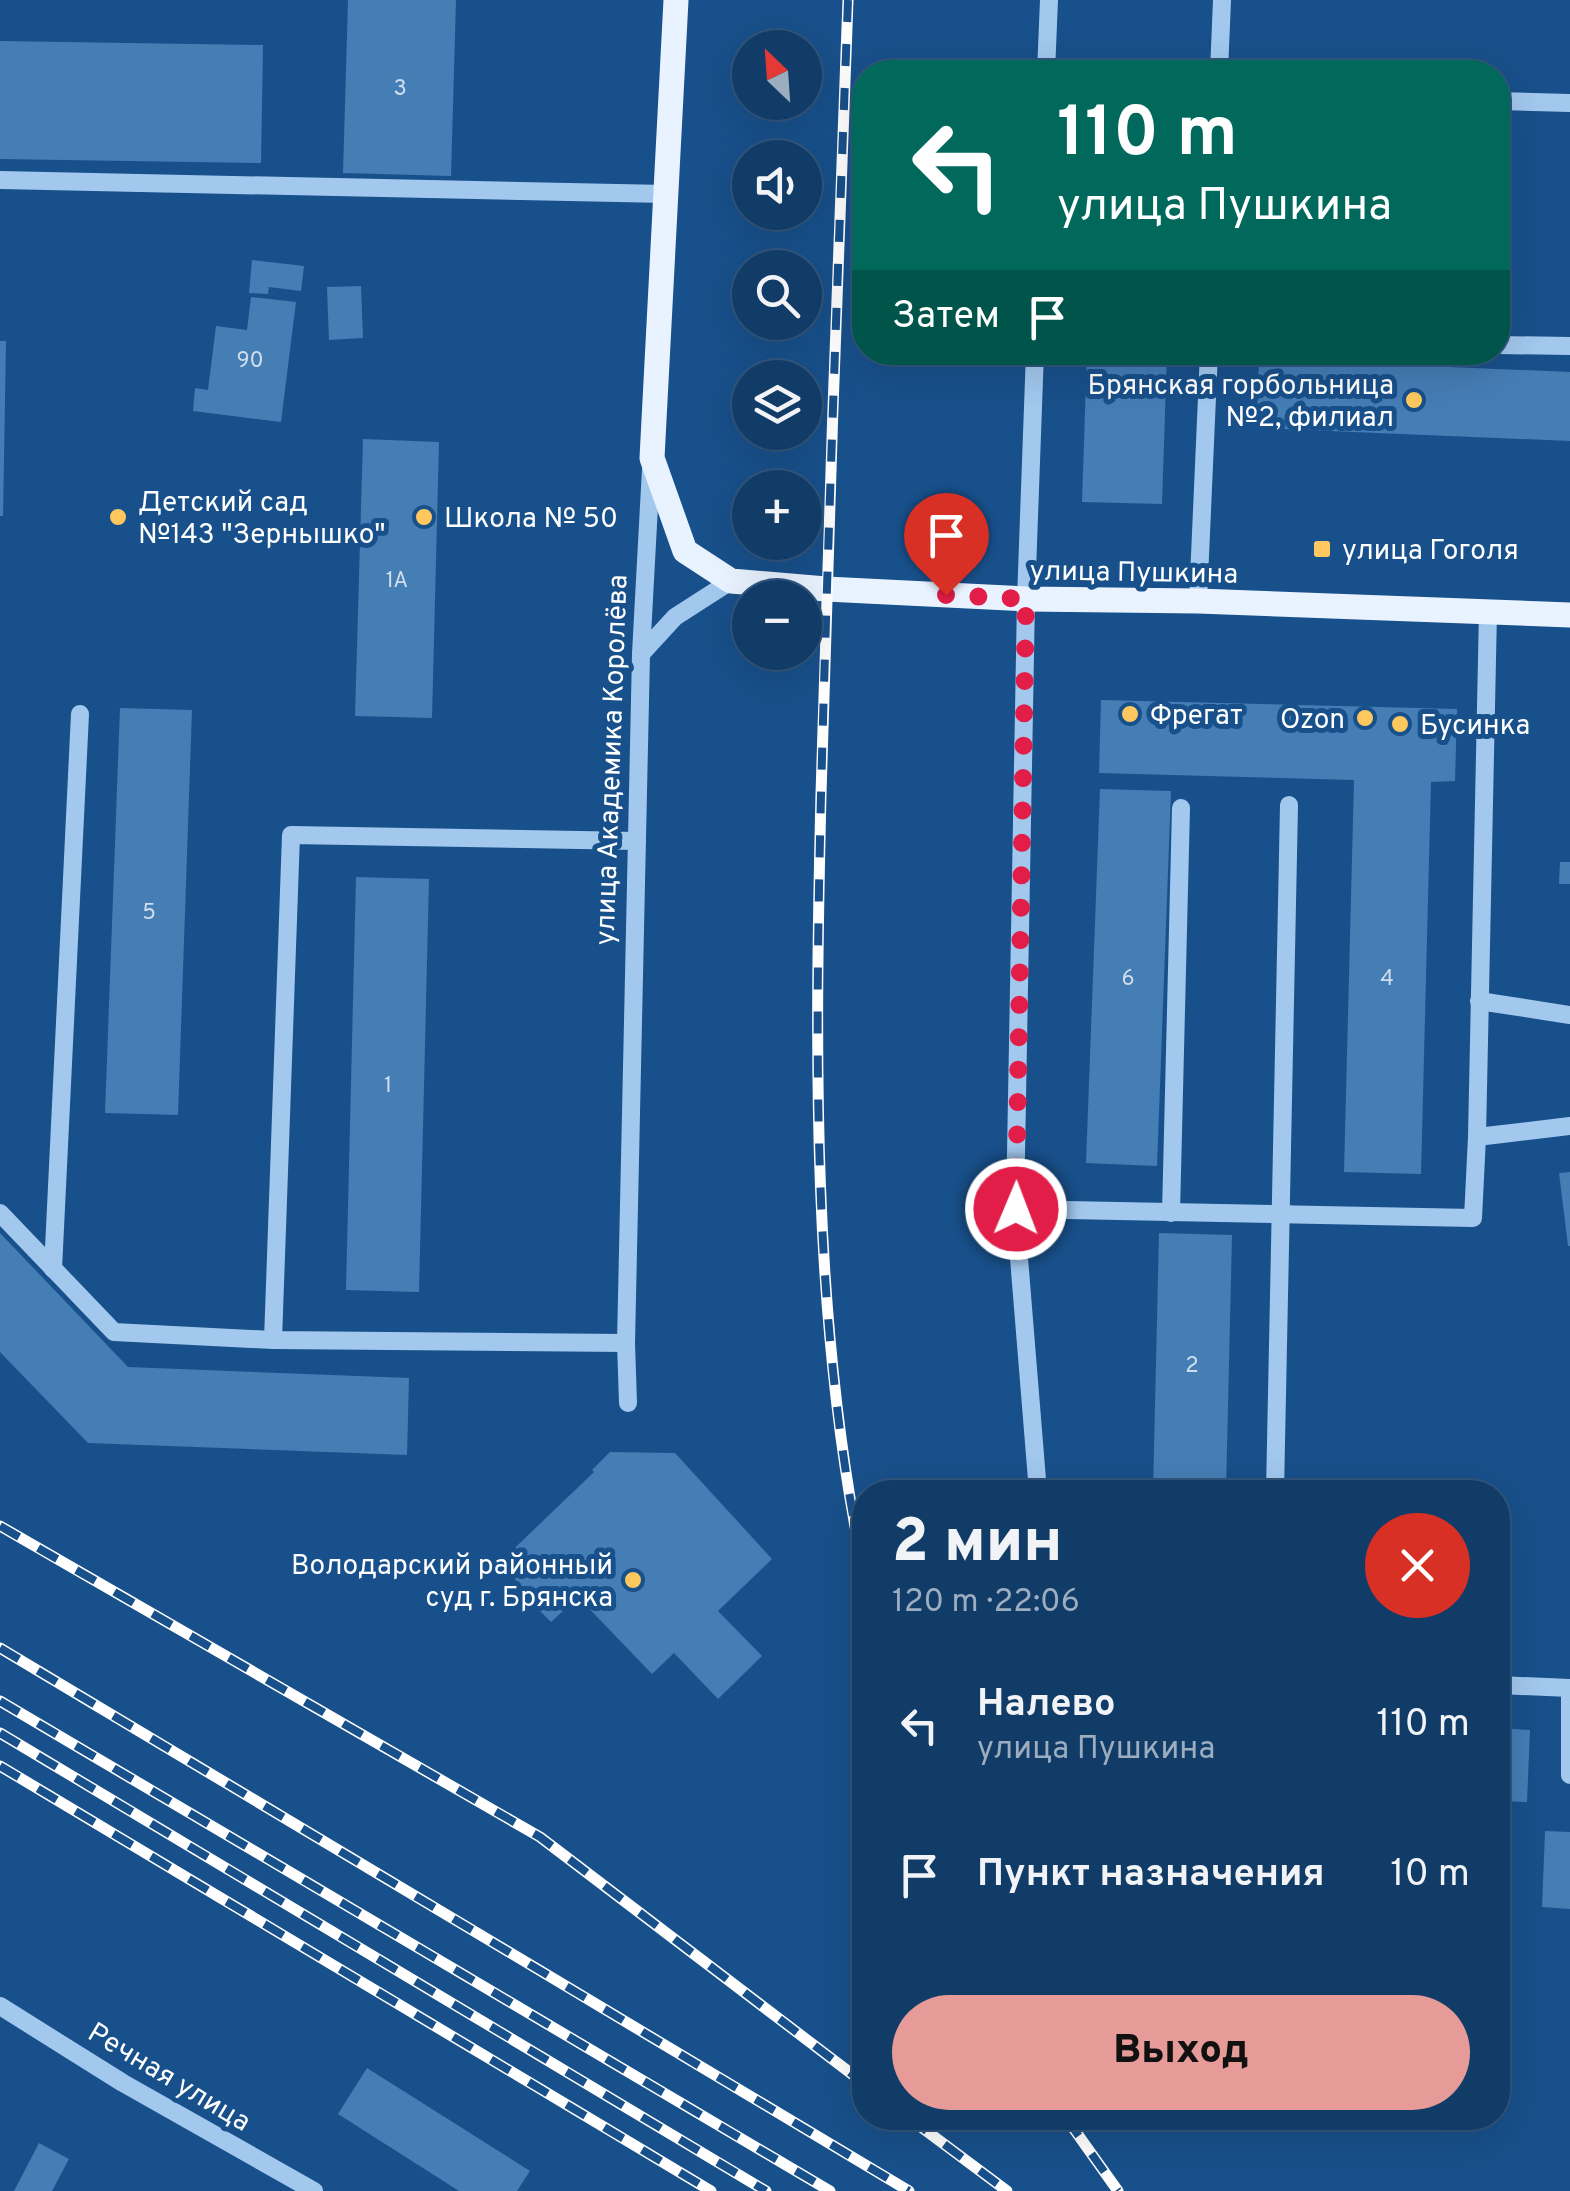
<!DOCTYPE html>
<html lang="ru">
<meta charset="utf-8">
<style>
body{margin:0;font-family:Overpass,sans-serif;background:#1b436e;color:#f1f3f6;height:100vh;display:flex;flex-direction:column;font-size:38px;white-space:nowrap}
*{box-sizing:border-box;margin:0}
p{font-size:32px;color:#9cadc0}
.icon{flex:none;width:55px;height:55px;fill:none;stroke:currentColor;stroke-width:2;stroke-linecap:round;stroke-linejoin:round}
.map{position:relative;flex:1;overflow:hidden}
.sheet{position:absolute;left:852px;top:1480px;width:658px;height:650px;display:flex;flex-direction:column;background:#123c68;border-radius:40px;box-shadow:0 10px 40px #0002,0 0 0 2px #31567c}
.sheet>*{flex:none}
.banner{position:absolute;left:852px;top:60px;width:658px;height:305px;border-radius:40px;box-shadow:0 10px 40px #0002,0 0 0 2px #31567c;background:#00695c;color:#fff;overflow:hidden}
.needle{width:65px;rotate:335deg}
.tools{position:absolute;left:732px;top:30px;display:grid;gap:20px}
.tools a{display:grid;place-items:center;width:90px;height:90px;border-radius:50%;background:#123c68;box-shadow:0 10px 40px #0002,0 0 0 2px #31567c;font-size:50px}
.pin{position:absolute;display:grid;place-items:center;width:85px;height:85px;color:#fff;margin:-102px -42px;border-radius:50% 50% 50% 0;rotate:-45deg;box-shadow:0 0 10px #0007}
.pin .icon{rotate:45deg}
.me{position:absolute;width:110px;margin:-55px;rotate:1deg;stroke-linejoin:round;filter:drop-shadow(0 0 8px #0008)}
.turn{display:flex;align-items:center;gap:35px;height:210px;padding:0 40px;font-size:45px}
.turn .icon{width:130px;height:130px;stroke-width:2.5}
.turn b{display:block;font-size:70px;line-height:85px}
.then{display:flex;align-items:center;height:95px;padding:0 40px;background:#0003;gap:20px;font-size:38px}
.round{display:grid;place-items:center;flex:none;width:105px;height:105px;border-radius:52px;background:#1b436e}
.summary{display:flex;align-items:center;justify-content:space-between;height:170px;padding:0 40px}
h1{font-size:60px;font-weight:800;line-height:75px}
.action{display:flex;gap:20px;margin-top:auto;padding:20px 40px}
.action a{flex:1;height:115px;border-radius:60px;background:#e69b98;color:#111;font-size:40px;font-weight:800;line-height:115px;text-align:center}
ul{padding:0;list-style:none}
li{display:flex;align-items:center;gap:30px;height:150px;padding:0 40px}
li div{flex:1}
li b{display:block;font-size:38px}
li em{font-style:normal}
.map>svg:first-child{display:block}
.building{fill:#457db5}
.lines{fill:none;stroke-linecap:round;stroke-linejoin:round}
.minor{stroke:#a2c8ee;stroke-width:18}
.major{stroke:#e9f3ff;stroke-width:25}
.rail-casing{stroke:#fff;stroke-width:11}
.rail{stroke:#18508b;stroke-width:8;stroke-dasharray:22;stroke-linecap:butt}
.route{stroke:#e11d48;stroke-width:18;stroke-dasharray:0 32.4}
.poi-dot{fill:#ffc85f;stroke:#18508b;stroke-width:4}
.labels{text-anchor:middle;stroke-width:10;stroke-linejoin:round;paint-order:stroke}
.number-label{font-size:22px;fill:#d0deec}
.poi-label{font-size:28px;fill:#fff;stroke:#18508b;text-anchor:start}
.street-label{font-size:28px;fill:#fff;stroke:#18508b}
</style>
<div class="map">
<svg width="1570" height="2191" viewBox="0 0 1570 2191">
<rect width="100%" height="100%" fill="#18508b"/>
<g class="building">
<path d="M348 0H456L451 176 343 173Z"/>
<path d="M0 41 263 45 261 163 0 159Z"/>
<path d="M252 260 304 266 301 291 269 287 268 294 249 293Z"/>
<path d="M361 286 363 338 329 340 327 287Z"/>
<path d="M251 297 296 302 281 422 193 411 195 388 208 390 216 326 247 330Z"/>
<path d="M0 341H6L3 516H0Z"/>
<path d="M1087 352H1167L1162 504 1082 502Z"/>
<path d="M1259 359 1570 372V441L1256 428Z"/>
<path d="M363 439 439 442 432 718 355 716Z"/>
<path d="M1101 700 1457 709 1455 781 1431 782 1421 1174 1344 1172 1354 780 1099 773Z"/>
<path d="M120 708 192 710 178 1115 105 1113Z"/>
<path d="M1100 789 1171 791 1157 1166 1086 1163Z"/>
<path d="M1560 862H1570V884H1559Z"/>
<path d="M356 877 429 879 419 1292 346 1290Z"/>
<path d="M1570 1172V1246H1568L1559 1173Z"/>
<path d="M0 1233 128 1367 409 1378 407 1455 88 1443 0 1352Z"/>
<path d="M1159 1233 1232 1235 1226 1492H1153Z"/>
<path d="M610 1452 675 1453 772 1559 718 1611 762 1656 718 1699 674 1653 652 1674 578 1597 551 1622 538 1609 541 1606 499 1563 594 1472 592 1470Z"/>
<path d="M1498 1728 1530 1730 1527 1802 1498 1801Z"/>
<path d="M1545 1831 1570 1832V1909L1542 1907Z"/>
<path d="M367 2068 530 2171 517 2191H459L338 2114Z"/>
<path d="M39 2143 69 2159 52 2191H14Z"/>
</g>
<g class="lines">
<g class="minor">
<path d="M1046 72 1049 0"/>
<path d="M1219 72 1222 0"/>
<path d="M1498 101 1570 103"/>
<path d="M0 180 666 194"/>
<path d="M1498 345 1570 346"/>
<path d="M1035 352 1026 599 1015 1209 1038 1492"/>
<path d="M1198 601 1209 352"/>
<path d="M641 654 675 617 731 581"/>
<path d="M1479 1001 1570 1015"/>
<path d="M1477 1137 1570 1126"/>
<path d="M1015 1209 1473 1218 1477 1137 1488 611"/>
<path d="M0 1213 114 1332 273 1340 626 1343"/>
<path d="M1171 1213 1181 808"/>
<path d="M53 1269 80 714"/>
<path d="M273 1340 291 835 637 841"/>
<path d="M628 1403 626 1343 641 654 651 469"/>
<path d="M1275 1492 1289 805"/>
<path d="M1498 1685 1570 1688V1775"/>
<path d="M0 2006 123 2083 314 2191"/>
</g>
<path class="major" d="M676 0 652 458 685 551 731 581 826 589 1026 599 1198 601 1570 615"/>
<g class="rail-casing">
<g id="rail">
<path d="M848 0C838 265 828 529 821 794 815 1050 811 1326 865 1577"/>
<path d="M0 1526 540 1837 865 2084"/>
<path d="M0 1648 909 2191"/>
<path d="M0 1701 830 2191"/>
<path d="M0 1733 766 2191"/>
<path d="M0 1766 711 2191"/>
<path d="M909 2118 1007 2191"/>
<path d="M1066 2118 1118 2191"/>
</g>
</g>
<use href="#rail" class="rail"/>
</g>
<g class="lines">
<path class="route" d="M946 595 1026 599 1016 1209"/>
</g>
<g class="poi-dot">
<circle cx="1414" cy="400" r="10"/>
<circle cx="118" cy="517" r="10"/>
<circle cx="424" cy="517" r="10"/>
<rect x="1312" y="539" width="20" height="20" rx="5"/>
<circle cx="1130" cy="714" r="10"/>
<circle cx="1365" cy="718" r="10"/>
<circle cx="1400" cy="724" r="10"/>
<circle cx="633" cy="1580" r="10"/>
</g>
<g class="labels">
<g class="number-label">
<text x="400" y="95">3</text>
<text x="250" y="367">90</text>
<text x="397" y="587">1А</text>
<text x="149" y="919">5</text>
<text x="1128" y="985">6</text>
<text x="1387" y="985">4</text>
<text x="388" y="1092">1</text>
<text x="1192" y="1372">2</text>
</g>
<g class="poi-label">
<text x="1394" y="394" text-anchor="end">Брянская горбольница<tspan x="1394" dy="32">№2, филиал</tspan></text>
<text x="138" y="511">Детский сад<tspan x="138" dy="32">№143 "Зернышко"</tspan></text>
<text x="444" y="527">Школа № 50</text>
<text x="1342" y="559">улица Гоголя</text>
<text x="1150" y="724">Фрегат</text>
<text x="1345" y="728" text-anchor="end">Ozon</text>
<text x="1420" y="734">Бусинка</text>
<text x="613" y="1574" text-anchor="end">Володарский районный<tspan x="613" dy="32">суд г. Брянска</tspan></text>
</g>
<g class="street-label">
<text transform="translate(1134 571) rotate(1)" y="10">улица Пушкина</text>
<text transform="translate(610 760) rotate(-88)" y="10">улица Академика Королёва</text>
<text transform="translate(170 2076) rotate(31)" y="10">Речная улица</text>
</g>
</g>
</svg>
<div class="tools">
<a><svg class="needle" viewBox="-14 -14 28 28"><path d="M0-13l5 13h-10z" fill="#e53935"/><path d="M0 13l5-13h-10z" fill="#9cadc0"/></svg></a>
<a><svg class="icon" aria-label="sound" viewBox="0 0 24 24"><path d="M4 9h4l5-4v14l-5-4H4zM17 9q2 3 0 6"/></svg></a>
<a><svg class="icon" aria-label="search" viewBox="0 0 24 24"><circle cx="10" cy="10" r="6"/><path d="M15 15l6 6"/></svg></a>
<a><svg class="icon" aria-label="layers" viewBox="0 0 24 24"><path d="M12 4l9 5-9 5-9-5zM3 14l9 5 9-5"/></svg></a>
<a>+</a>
<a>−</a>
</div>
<div class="pin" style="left:946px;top:595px;background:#d93025"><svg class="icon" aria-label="arrive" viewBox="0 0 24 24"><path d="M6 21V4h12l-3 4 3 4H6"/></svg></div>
<svg class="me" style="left:1016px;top:1209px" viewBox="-20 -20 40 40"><circle r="17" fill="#e11d48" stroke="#fff" stroke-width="3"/><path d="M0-11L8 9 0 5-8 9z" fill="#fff"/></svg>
<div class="banner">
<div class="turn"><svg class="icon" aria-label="left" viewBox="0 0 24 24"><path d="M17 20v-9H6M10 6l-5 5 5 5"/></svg><div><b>110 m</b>улица Пушкина</div></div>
<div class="then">Затем<svg class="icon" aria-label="arrive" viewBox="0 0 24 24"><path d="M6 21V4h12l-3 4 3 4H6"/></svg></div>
</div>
<section class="sheet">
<div class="summary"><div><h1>2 мин</h1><p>120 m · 22:06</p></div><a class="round" style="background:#d93025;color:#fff"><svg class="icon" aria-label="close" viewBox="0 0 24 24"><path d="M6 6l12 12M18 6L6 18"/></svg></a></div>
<ul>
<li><svg class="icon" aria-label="left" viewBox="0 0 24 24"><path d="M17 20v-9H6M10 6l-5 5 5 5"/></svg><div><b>Налево</b><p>улица Пушкина</p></div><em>110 m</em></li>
<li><svg class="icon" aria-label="arrive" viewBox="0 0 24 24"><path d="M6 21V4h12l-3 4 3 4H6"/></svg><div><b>Пункт назначения</b></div><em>10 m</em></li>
</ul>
<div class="action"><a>Выход</a></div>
</section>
</div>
